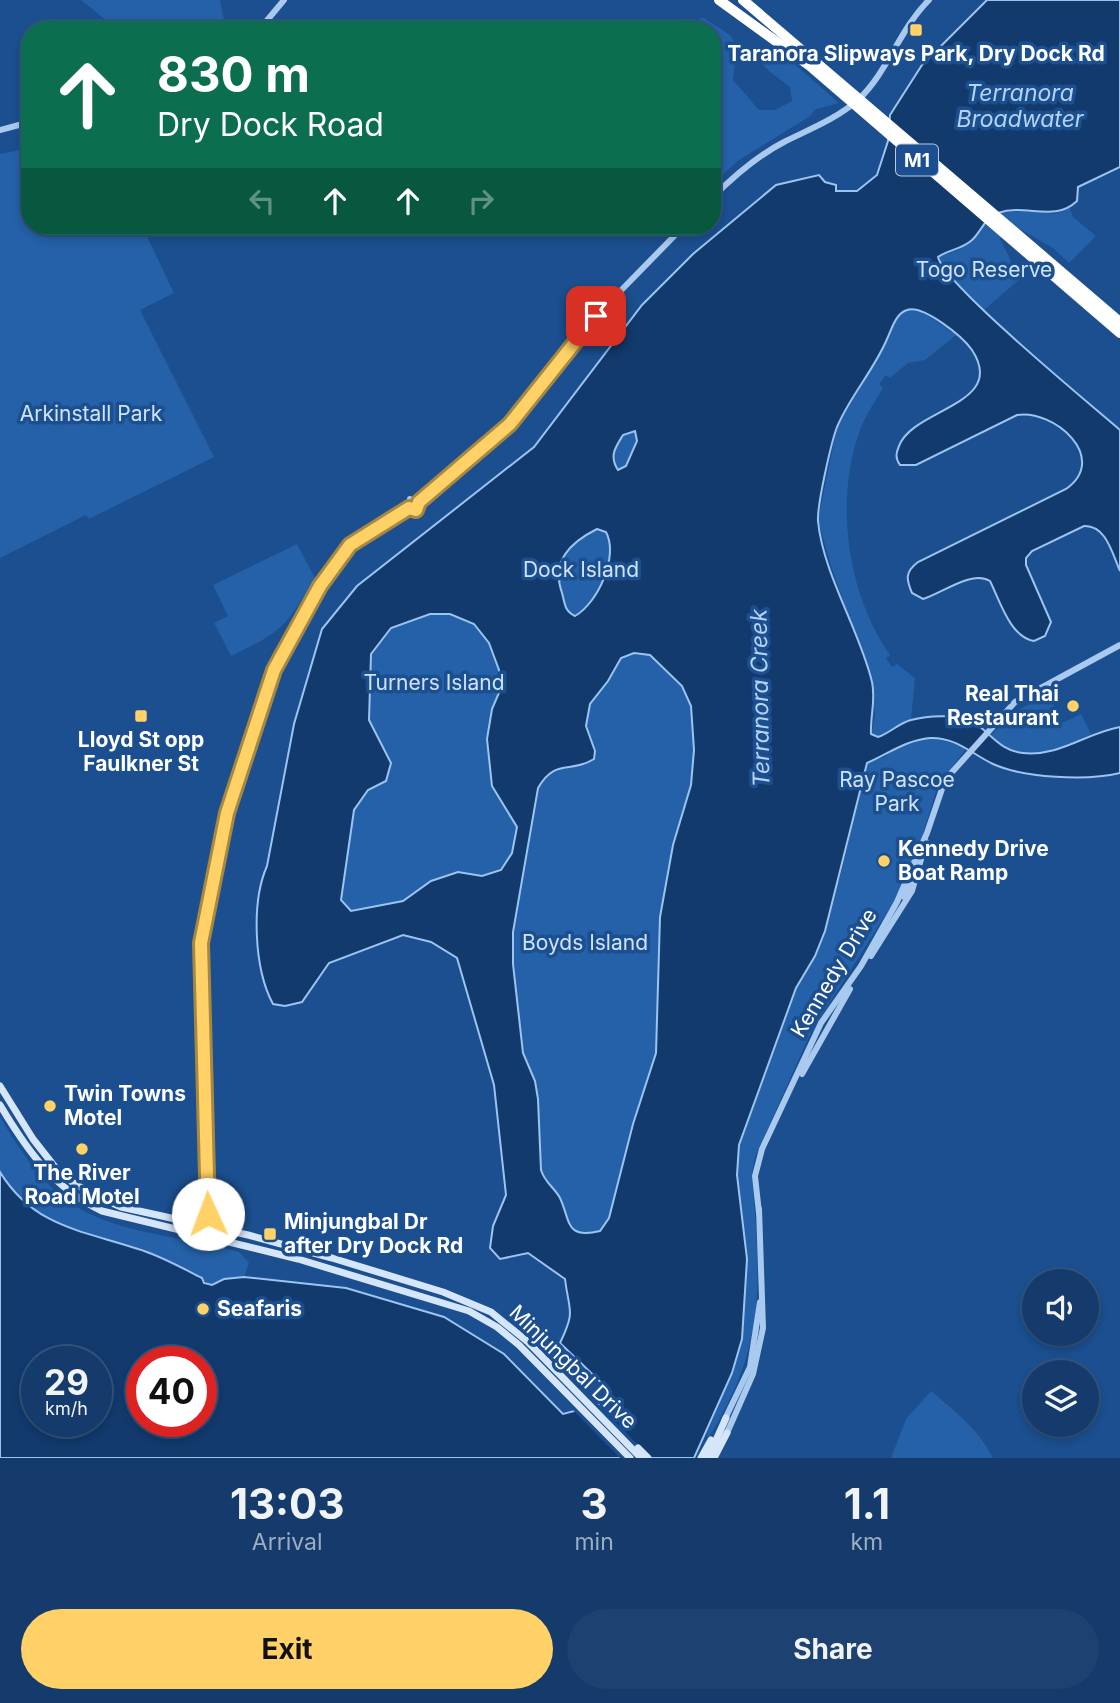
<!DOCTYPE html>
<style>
body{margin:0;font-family:Inter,sans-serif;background:#1d4271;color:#f1f3f6;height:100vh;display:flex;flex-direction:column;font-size:26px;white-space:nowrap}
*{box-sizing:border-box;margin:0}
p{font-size:23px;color:#9dadc1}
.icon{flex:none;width:38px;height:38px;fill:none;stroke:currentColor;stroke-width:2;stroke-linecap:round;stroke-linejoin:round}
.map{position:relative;height:1458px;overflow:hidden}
.drawer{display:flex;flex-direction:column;background:#143b6b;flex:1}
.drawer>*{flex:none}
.banner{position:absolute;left:21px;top:21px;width:700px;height:214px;border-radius:28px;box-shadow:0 4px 10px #0003,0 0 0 2px #33557e;background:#0b6e4f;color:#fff;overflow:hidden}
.controls{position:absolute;left:1022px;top:1269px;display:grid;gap:14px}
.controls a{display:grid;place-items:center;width:77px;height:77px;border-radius:50%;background:#143b6b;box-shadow:0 4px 10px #0003,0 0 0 2px #33557e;font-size:35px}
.speed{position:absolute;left:21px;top:1346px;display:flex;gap:14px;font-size:35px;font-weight:700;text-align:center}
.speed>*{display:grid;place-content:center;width:91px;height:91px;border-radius:50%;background:#143b6b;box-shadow:0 4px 10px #0003,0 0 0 2px #33557e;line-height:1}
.speed small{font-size:18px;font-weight:400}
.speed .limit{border:10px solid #d22;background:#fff;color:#111}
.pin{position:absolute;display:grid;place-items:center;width:60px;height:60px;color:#fff;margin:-30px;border-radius:14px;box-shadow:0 4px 10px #0006}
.me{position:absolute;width:77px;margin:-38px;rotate:358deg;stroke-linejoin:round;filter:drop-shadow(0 0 5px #0008)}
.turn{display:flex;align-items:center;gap:24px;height:147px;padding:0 21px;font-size:32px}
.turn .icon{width:91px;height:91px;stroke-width:2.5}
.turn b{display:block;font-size:49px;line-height:60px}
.lanes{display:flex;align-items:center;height:66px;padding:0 21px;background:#0003;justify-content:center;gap:35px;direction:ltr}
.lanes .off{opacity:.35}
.eta{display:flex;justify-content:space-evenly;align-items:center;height:119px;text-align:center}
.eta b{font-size:42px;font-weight:700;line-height:49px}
.primary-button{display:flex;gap:14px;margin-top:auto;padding:14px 21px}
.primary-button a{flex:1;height:80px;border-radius:42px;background:#ffd166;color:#111;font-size:28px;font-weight:700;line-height:80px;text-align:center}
.primary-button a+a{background:#1d4271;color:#f1f3f6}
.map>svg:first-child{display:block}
.green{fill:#2461a8}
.water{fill:#123a6d;stroke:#9cc4f0;stroke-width:2;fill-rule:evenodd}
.pier{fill:#1b4f8f}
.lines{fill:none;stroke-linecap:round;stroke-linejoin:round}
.tertiary{stroke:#a9c9ee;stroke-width:6}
.secondary{stroke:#d6e6fa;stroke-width:7}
.motorway{stroke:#fff;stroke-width:10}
.route-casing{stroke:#a68842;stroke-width:18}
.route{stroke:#ffd166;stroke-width:12}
.poi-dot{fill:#ffd166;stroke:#1b4f8f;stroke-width:2.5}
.labels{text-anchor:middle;stroke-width:7;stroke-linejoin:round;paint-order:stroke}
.shield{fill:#1b4f8f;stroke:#bbcadd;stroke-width:2}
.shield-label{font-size:19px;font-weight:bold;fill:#fff}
.poi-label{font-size:21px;font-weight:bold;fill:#fff;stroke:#1b4f8f;text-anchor:start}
.park-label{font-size:21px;fill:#cfe3fa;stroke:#1b4f8f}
.street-label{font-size:21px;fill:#fff;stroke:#1b4f8f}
.water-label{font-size:23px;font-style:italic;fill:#b5d3f5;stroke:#1b4f8f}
</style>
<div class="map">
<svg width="1120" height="1458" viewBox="0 0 1120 1458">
<rect width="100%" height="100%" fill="#1b4f8f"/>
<g class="green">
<path d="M81 0H220L226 30H118Z"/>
<path d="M702 17C740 41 738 35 733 80L759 110H775L792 101 790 87 770 72 746 46 777 49 839 103 816 109 809 117 739 160 712 184V30H688Z"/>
<path d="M30 148V226H142L174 293 140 310 214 457 89 519 86 515 0 558V154Z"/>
<path d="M1070 208 1073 217 1096 236 1069 263 1053 248 1011 224 1000 239 1020 279 984 310 940 265 938 257 958 250 998 213 1032 210 1054 214Z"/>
<path d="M917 308 956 335 925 360 908 363 890 378 886 375 879 384 883 388C874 403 863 419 858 436 835 505 848 595 890 655L886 658 892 667 897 664 915 678 911 720 878 737 871 734 875 716 872 682 831 566 818 520 837 427 887 340 894 321 905 310Z"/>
<path d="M635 431 637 441 626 466 618 470C609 456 615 448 623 435Z"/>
<path d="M597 529 606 532C619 556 598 603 575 616 564 611 565 603 562 593 551 562 569 543 597 529Z"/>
<path d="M297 544 315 578C285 628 283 631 231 656L214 623 228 616 213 585Z"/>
<path d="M430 614H450L474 624 489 643 499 670 501 688 492 709V786L517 827 512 853 501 870 483 876 457 872 431 881 403 901 351 912 341 900 354 810 368 790 386 781 391 763 369 720 371 654 391 628Z"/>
<path d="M634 653 650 655 682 686 691 706 694 750 691 785 673 845 660 917 656 1053 632 1124 609 1218 600 1231C565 1239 571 1222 560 1198 554 1187 545 1183 541 1170L535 1081 523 1053 513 964V932L538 788C550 767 563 767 585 765L595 751 586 726 590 704 608 681 621 658Z"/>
<path d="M1048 695 1062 723 1081 714 1091 734C1055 749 1024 769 990 736L1014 712Z"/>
<path d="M932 738 967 747 937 788 918 850 897 897 811 1032 755 1157 752 1174C760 1279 768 1343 709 1437L706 1436 732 1373 742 1339 747 1259 737 1175 739 1145 796 988 815 956 841 873 867 763 884 757 905 742Z"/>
<path d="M0 1117C21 1152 45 1190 82 1210 125 1234 190 1238 239 1252L249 1263 244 1277 224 1279 212 1285 139 1249 95 1238 50 1221 14 1194 0 1172Z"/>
<path d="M931 1391C955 1411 979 1430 993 1458H891L906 1419Z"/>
</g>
<path class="water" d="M987 0H1120V167L1078 187 1077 201C1054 223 1026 203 998 213 985 217 981 232 972 240 961 250 949 249 938 257 944 284 1090 404 1120 430V571C1112 553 1106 525 1084 526L1032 551 1026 558V565L1051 622 1045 636 1034 641C1010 637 1000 601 990 581 971 570 943 593 923 599L912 593C906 579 905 572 918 562L1066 489C1110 458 1054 409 1017 415L916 465H900C895 458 896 453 899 446 913 408 1008 405 972 350 963 337 923 304 907 310 895 314 892 329 887 339 874 370 850 396 837 427 831 443 817 505 818 521 823 574 860 631 872 682 876 700 870 717 871 734L878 737C890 733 899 723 911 720 929 715 964 713 979 726 994 738 1003 751 1023 753 1059 757 1086 733 1120 727V773C1087 781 1024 778 993 764 972 754 956 737 930 738 906 740 888 754 867 763L825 931 815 956 796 988 739 1145 737 1175 747 1259 742 1339 732 1373 694 1458H0V1172C34 1227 81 1230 138 1249 159 1255 182 1268 202 1278L204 1283 212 1285 224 1279 244 1277 346 1288 444 1317 504 1354 563 1414 601 1404 611 1392 560 1343C576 1310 569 1312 565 1279L528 1253 500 1259 490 1248 493 1226 506 1195 494 1085 457 958 431 942 403 935 329 963 302 1002 285 1006 273 1004C254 969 251 902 267 866L294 724 322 629 357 586 534 447 642 305 693 254 776 185 819 175 825 182 836 185V191H857L877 175 888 141 890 115 922 65ZM635 431 637 441 626 466 618 470C609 456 615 448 623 435ZM597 529 606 532C619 556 598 603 575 616 564 611 565 603 562 593 551 562 569 543 597 529ZM430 614H450L474 624 489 643 499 670 501 688 492 709 487 739 492 786 517 827 512 853 501 870 482 876 458 872 431 881 403 901 351 911 341 900 354 810 368 790 386 781 391 763 369 720 371 654 391 628ZM634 653 650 655 682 686 691 706 694 750 691 785 673 845 660 917 656 1053 633 1124 609 1218 600 1231C565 1239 571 1222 560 1198 554 1187 545 1183 541 1170L538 1099 535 1081 523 1053 513 964V932L538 788C555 758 570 774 594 759L595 751 586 726 590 704 608 681 621 658ZM37 1362H96V1421H37ZM142 1362H201V1421H142Z"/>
<path class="pier" d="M596 1402 651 1458H620L571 1408Z"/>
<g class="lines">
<g class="tertiary">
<path d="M259 30 284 0"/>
<path d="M0 130 30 122"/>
<path d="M712 198C734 176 757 156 784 142 810 129 836 119 858 100 888 72 899 30 929 0"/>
<path d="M419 502 510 424 596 316 684 226"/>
<path d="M409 508 410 499 419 502"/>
<path d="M904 897 917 873"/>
<path d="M871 956 912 891 926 842"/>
<path d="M802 1074 850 989"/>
<path d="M759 1213 755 1176 762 1149 821 1023 861 966 897 902 927 833 945 780 1015 702 1120 645"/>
<path d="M207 1234 201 943 229 806 274 670 320 586 350 545 409 508"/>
<path d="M724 1421 750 1367 760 1302"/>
<path d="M727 1433 753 1374 763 1328 759 1209"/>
</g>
<g class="secondary">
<path d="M0 1086 33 1139 55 1167 72 1182 96 1196 121 1207 248 1235 332 1258 443 1292 491 1312 528 1342 641 1458"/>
<path d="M0 1105C27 1150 53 1188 102 1211L298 1259 469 1311 497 1327 519 1345 630 1458"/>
<path d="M638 1448 648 1458"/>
<path d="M701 1458 711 1440"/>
<path d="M708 1458 726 1418"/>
<path d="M714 1458 727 1433"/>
</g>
<g class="motorway">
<path d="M719 0 810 66 1120 333"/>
<path d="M743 0 1120 322"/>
</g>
</g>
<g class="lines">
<g class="route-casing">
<path id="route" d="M208 1214 201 943 227 813 274 670 320 586 350 545 409 508 416 510 419 502 510 424 596 316"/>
</g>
<use href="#route" class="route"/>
</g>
<g class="poi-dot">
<rect x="909" y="23" width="14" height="14" rx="3.5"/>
<circle cx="1073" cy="706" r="7"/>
<rect x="134" y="709" width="14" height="14" rx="3.5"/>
<circle cx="884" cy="861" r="7"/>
<circle cx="50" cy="1106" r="7"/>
<circle cx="82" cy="1149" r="7"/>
<rect x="263" y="1227" width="14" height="14" rx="3.5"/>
<circle cx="203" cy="1309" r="7"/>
</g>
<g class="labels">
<rect class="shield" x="896" y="144.5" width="42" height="31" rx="5"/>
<g class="shield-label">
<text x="917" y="167">M1</text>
</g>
<g class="poi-label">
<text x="916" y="61" text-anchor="middle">Taranora Slipways Park, Dry Dock Rd</text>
<text x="1059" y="701" text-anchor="end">Real Thai<tspan x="1059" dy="24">Restaurant</tspan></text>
<text x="141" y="747" text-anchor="middle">Lloyd St opp<tspan x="141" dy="24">Faulkner St</tspan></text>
<text x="898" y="856">Kennedy Drive<tspan x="898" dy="24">Boat Ramp</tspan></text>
<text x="64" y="1101">Twin Towns<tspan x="64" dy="24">Motel</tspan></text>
<text x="82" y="1180" text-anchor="middle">The River<tspan x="82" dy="24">Road Motel</tspan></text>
<text x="284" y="1229">Minjungbal Dr<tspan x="284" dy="24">after Dry Dock Rd</tspan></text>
<text x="217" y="1316">Seafaris</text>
</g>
<g class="park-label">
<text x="984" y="277">Togo Reserve</text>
<text x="91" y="421">Arkinstall Park</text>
<text x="581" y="577">Dock Island</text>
<text x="434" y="690">Turners Island</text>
<text x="897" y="787">Ray Pascoe<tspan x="897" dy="24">Park</tspan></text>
<text x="585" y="950">Boyds Island</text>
</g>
<g class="street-label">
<text transform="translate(834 973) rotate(-59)" y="7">Kennedy Drive</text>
<text transform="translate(573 1367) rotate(44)" y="7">Minjungbal Drive</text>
</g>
<g class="water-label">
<text x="1020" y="101">Terranora<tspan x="1020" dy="26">Broadwater</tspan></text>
<text transform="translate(760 698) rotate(-91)" y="8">Terranora Creek</text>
</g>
</g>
</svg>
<div class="controls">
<a><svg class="icon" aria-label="sound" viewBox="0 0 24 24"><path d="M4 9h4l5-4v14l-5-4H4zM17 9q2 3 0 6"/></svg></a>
<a><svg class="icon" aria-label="layers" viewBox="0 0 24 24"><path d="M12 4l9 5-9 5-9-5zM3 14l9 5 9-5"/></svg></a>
</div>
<div class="speed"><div>29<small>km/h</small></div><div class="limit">40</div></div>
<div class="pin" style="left:596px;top:316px;background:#d93025"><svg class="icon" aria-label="arrive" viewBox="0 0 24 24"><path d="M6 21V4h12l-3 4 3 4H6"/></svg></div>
<svg class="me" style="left:208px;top:1214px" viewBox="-20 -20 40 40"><circle r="19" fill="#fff"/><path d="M0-13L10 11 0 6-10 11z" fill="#ffd166"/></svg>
<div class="banner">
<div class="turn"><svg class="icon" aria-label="ahead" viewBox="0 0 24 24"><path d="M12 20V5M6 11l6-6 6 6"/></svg><div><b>830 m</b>Dry Dock Road</div></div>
<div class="lanes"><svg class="icon off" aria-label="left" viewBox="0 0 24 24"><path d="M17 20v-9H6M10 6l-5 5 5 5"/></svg><svg class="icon" aria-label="ahead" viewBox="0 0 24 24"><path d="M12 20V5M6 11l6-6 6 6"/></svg><svg class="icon" aria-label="ahead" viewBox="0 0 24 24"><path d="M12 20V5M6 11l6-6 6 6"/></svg><svg class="icon off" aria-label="right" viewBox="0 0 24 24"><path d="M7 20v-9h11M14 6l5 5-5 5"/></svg></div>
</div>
</div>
<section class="drawer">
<div class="eta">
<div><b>13:03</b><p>Arrival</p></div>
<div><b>3</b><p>min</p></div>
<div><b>1.1</b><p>km</p></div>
</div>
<div class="primary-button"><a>Exit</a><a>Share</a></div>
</section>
